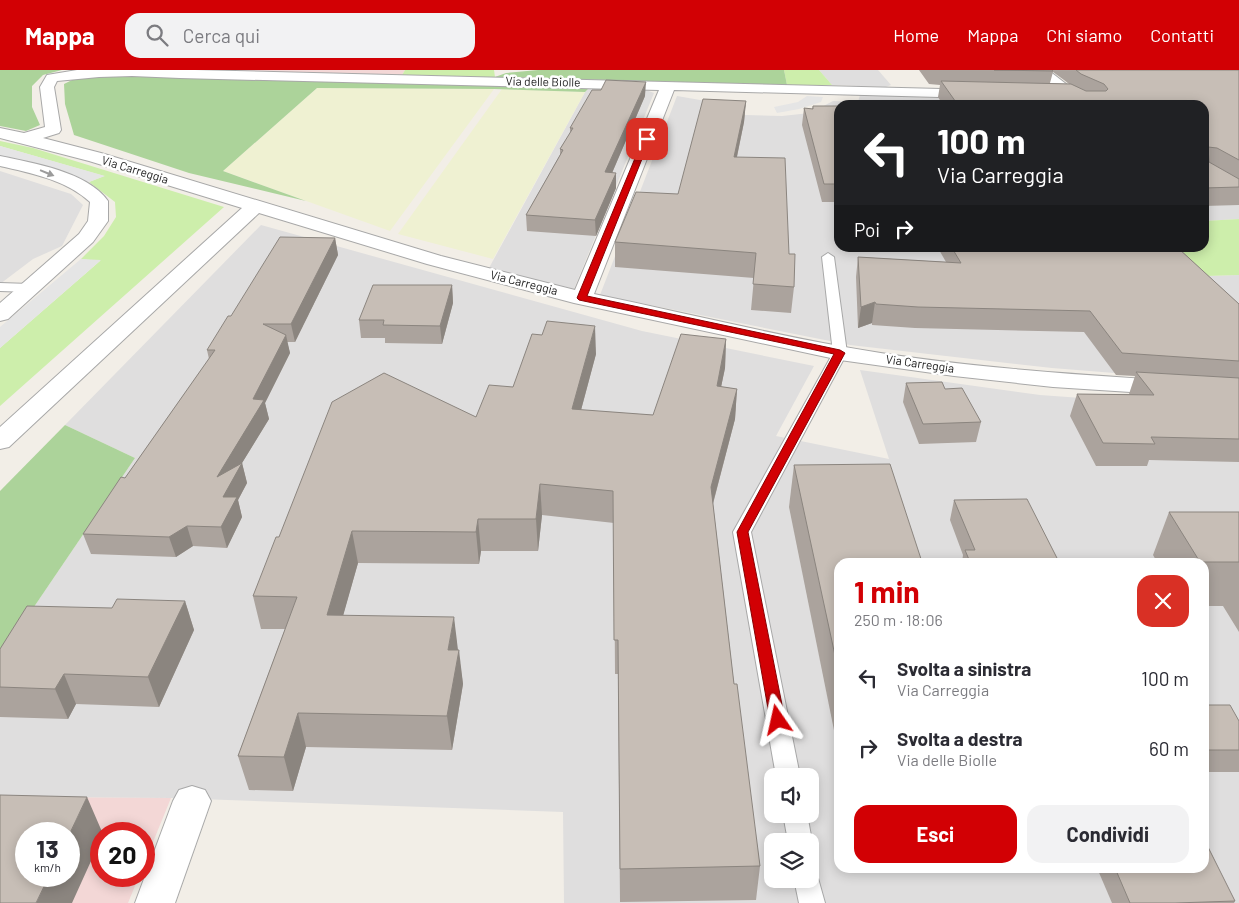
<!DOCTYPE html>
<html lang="it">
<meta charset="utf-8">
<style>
body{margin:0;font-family:Barlow,sans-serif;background:#f2f2f3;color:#2b2b33;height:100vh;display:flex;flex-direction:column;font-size:19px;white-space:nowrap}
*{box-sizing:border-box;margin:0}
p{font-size:16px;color:#7c7c81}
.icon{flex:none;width:28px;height:28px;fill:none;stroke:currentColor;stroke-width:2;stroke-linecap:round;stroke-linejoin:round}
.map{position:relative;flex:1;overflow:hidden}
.side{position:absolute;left:834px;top:488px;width:375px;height:315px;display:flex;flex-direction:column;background:#fff;border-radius:15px;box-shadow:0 2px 12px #0003}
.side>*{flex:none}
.hud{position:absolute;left:834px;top:30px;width:375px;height:152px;border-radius:15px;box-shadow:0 2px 12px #0003;background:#202124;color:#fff;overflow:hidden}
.buttons{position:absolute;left:764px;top:698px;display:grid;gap:10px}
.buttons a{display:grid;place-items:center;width:55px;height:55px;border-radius:10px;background:#fff;box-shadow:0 2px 12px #0003;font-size:25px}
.speed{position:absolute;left:15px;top:752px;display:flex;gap:10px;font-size:25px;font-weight:700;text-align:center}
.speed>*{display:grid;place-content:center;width:65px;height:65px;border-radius:50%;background:#fff;box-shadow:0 2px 12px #0003;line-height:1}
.speed small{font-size:12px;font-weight:400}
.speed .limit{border:8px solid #d22;background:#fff;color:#111}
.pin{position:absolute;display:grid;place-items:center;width:42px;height:42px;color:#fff;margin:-21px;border-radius:10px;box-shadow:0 2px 8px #0006}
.me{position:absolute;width:55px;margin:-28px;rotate:349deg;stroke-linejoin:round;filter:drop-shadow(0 0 4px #0008)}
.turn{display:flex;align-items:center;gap:18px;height:105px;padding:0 20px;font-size:22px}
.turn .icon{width:65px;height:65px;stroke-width:2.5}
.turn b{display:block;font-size:35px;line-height:42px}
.then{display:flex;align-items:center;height:48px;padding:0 20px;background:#0003;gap:10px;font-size:19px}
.round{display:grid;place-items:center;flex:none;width:52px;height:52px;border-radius:15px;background:#f2f2f3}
.headline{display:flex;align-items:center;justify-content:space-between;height:85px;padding:0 20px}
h1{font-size:30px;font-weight:700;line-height:38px;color:#d20004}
.cta{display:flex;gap:10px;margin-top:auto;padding:10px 20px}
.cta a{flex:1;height:58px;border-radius:15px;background:#d20004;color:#fff;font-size:20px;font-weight:700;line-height:58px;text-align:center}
.cta a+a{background:#f2f2f3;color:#2b2b33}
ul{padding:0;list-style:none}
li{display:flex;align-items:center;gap:15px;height:70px;padding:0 20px}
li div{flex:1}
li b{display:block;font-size:19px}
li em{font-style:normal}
header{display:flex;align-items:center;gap:30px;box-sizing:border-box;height:70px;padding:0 25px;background:#d20004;color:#fff}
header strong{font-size:24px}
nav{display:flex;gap:28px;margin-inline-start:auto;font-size:18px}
.search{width:350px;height:45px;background:#f2f2f3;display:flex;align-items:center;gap:12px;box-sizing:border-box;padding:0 18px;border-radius:15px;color:#7c7c81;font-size:19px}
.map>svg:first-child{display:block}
.residential{fill:#dfdede;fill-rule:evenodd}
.commercial{fill:#f3d7d6;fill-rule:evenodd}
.farmland{fill:#eff1d2}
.grass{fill:#cdeeab}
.forest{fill:#acd39a}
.parking{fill:#e5e5e5}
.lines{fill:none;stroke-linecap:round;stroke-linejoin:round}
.service-casing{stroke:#a8a8a8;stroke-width:2}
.minor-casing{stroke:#a8a8a8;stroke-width:2}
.service{fill:#fff;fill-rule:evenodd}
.minor{fill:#fff;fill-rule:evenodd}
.wall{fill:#aba39d;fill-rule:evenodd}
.shaded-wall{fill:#8b857f}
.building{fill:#c7beb6;stroke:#8b857f}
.oneway{fill:#9b9b9b}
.route{fill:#d20004;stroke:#880003}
.labels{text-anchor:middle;stroke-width:5;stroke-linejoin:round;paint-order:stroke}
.far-street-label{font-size:12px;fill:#212121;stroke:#fff}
</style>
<header>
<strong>Mappa</strong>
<div class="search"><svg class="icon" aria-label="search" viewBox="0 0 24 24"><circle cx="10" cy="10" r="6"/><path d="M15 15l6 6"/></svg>Cerca qui</div>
<nav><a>Home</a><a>Mappa</a><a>Chi siamo</a><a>Contatti</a></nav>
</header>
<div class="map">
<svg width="1239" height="833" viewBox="0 0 1239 833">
<rect width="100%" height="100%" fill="#f2eee7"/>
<g class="residential">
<path d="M819 0H878L891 15 886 17 832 15Z"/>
<path d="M590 17 646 20 654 23 574 219 489 198 585 22Z"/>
<path d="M860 25 940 28 944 35H839V178H1169L1206 206 1239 205V313L1052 298 850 275 600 225 677 26 706 31 722 39 745 45 782 46 810 43 833 31 858 32Z"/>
<path d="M0 101 71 124 83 135 62 176 33 189 0 214Z"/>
<path d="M1204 107 1239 130V149L1204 151Z"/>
<path d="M261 155 642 261 814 296 776 366 889 389 860 300 1040 325 1179 335H1239V833H564L563 742 171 728 0 727V587L135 388 65 355ZM839 492H1204V798H839ZM772 706H810V744H772ZM772 771H810V809H772Z"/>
</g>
<g class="commercial">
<path d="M197 0H405L401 7 196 1Z"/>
<path d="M0 727 171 728 144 794V764H101V806H139L128 833H0ZM26 764H69V806H26Z"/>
</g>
<g class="farmland">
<path d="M317 18 494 19 390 161 223 101Z"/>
<path d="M502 19 585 22 493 189 398 164Z"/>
</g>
<g class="grass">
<path d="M405 0H494L495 7H401Z"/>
<path d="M784 0H819L832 15H787Z"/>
<path d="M0 71 33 78 224 137 0 336V278L100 191 81 189 104 166 116 147 115 132 89 112 104 106 0 76Z"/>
<path d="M1239 149V205L1206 206 1169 178H1204V151Z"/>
</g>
<g class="forest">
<path d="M0 0H62L43 5 32 16V37L40 55 26 61 0 56Z"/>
<path d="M538 0H784L787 15 495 7 506 3Z"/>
<path d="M96 5C261 11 425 11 590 17L585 22 494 19 317 18 223 101 306 131 189 103 74 65 65 34 64 14 76 8Z"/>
<path d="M65 355 135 388 0 587V421Z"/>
</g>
<g class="parking">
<path d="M807 26 823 27 821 32 799 39 777 43 774 37 798 32Z"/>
<path d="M0 76 105 106 89 112 43 96 0 86Z"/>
<path d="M81 189 101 190 0 278V257Z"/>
</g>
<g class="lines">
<g class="service-casing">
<g id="service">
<path d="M828 183 834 187 847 283 751 462 800 706H776L733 462 833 283 822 187Z"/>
<path d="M0 213 30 214 37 218 30 222 0 221Z"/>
<path d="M783 744H807L812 771 810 776V771H788Z"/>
<path d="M810 799 816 801 825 833H799L794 809H810Z"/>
</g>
</g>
<g class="minor-casing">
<g id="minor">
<path d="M77 0H195L981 20 984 23 981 26 976 28 674 20 594 224C676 241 757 261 839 276 971 300 1106 306 1239 315V329L1053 317 954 306 840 290 574 233 427 194 259 143 9 377 0 379V357L242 138 89 91 0 68V58L24 63 45 57 40 17 47 5ZM132 6 180 8 659 20 575 220 441 186 101 83 43 68 59 63 61 60 54 17 57 11 99 7Z"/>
<path d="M1032 0H1048L1079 24 1076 27H1066Z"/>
<path d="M0 86C33 93 88 102 108 131V151L93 172 8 249 0 251V233L79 164 88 151 90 132C66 110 31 103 0 96Z"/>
<path d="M192 716 205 720 211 731 175 833H135L173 731 179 720Z"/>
</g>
</g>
<use href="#service" class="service"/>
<use href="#minor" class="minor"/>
</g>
<g class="wall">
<path d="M919 0H1239V135L1204 136V35H943L938 27 940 15 929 14ZM1053 2 1064 10 1069 14 1050 13Z"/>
<path d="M645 26 612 103 616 118 596 166 527 161 526 145 560 85V79L570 64V58Z"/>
<path d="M746 31 744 52 737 87 789 184 794 217 791 243 751 240 754 208 615 197V172L678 124Z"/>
<path d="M813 36H839V132H822L802 55 804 38 812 39Z"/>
<path d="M335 168 338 185 295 272H287L290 283 265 333 269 349 242 393 247 413 238 430 242 447 227 478 193 476 176 487 91 484 83 464 125 408 209 289 207 280Z"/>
<path d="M938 178H1178L1239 234V392L1149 390 1147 396H1096L1070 346 1077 324H1130H1129L1135 306 1116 305 1084 262 915 258 872 255V253L858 258 856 207 858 187 946 192Z"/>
<path d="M452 215 453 233 442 274 385 273V268H361L359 250Z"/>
<path d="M726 269 725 298 721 317 737 319 735 349 713 434 734 614 760 796 756 830 620 832 618 604H615L614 453 542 445 538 481H481L479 494 358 493 343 545 458 580 463 614 452 680 306 677 293 721 249 720 238 686 285 559H261L253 526 279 467 476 347 513 317 596 284 581 340 653 345Z"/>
<path d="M906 313 945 319 981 352 976 372 919 374 903 332Z"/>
<path d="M794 395 839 492V685L789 437Z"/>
<path d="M954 430 1059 492H962L963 485 950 450Z"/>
<path d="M1169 442H1239V562L1223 536H1204V492H1157L1153 485Z"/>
<path d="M185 531 194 560 159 637 76 634 68 649 0 647V579L112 538Z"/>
<path d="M1204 635 1239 651V702H1204Z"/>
<path d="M1097 798H1204L1235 831 1234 833H1112Z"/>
</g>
<g class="shaded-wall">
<path d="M646 12 645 26 606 117 605 102Z"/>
<path d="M746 31 744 52 732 110 734 87Z"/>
<path d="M616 103V118L596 166 595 150Z"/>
<path d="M335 168 338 185 295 272 291 254Z"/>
<path d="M452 215 453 233 442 274 440 256Z"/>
<path d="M875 232 872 253 858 258 861 237Z"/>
<path d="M595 256 596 284 573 370 572 339Z"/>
<path d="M286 265 290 283 265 333 269 349 242 393 247 413 238 430 242 447 227 478 221 457 217 407 253 329Z"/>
<path d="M726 269 725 298 715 346 717 316Z"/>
<path d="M737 319 735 349 709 448 711 417Z"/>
<path d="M540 414 542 445 538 481 536 449Z"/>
<path d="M478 449 481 481 479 494 476 462Z"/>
<path d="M187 456 193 476 176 487 169 467Z"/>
<path d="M352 461 358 493 334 578 327 545Z"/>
<path d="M185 531 194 560 159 637 148 607Z"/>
<path d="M454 547 458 580 452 614 448 580Z"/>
<path d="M459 580 463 614 452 680 447 646Z"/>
<path d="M64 604 76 634 68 649 55 619Z"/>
<path d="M298 643 306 677 293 721 284 687Z"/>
<path d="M87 727 103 764H101V769L72 833H36L49 806H69V765Z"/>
</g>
<g class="building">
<path d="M994 0H1052L1053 1Z"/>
<path d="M1076 0H1239V90L1217 78 1208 77 1209 92 1239 109V117L1204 118V35H958L941 11 1071 14 1086 21H1106L1108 19 1104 14 1081 4Z"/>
<path d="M606 10 646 12 605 102 616 103 595 150 526 145 563 80 560 79 573 58H570L592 20H601Z"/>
<path d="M703 29 746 31 734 87 785 88 789 184H795L794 217 753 214 756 183 615 172 636 122 678 124Z"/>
<path d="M813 36H839V114H824L804 38 813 39Z"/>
<path d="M280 167 335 168 291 254H263L286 265 253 329 264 330 217 407 242 393 223 427H237L221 457 187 456 169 467 83 464 121 407 125 408 215 280H207L228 246H231Z"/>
<path d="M952 178H1178L1239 234V291L1122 283 1090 241 918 237 876 234 875 232 861 237 858 187 961 193Z"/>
<path d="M373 215H452L440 256 383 255 384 250H359Z"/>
<path d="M547 251 595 256 572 339 653 345 681 264 726 269 717 316 737 319 711 417 734 614H737L760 796 620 799 618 570H614L613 421 540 414 536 449H478L476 462 352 461 327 545 454 547 448 580H459L447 646 298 643 284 687 238 686 297 527 253 526 276 467H279L332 332 384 303 476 347 489 315 513 317 532 264 542 265Z"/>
<path d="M1136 302 1239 308V369L1151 367 1155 374 1103 373 1077 324 1154 325Z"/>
<path d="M942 312 945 319 962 318 981 352 923 354 906 313Z"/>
<path d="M890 394 922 492H839V604L794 395Z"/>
<path d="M1027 429 1059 492H970L965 480H975L954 430Z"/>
<path d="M1169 442H1239V492H1200Z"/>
<path d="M117 529 185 531 148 607 64 604 55 619 0 617V579L27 536 112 538Z"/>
<path d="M1204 635H1230L1239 651V680H1204Z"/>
<path d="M0 725 87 727 69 765V764H26V806H49L36 833H0Z"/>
<path d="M1204 769 1235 831 1175 833H1130L1115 798H1204Z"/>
</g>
<defs><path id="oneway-solid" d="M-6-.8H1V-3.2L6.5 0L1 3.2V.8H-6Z" transform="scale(1.25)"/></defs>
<use class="oneway" href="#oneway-solid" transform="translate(47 103) rotate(22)"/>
<path class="route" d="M647 67 650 69 587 226 840 280 845 283 748 462 785 650 783 654 778 655 773 654 770 650 737 462 834 284 579 230 577 228 643 69Z"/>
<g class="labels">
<g class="far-street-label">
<text transform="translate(543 12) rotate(1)" y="4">Via delle Biolle</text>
<text transform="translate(135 100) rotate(17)" y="4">Via Carreggia</text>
<text transform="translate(524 213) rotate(14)" y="4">Via Carreggia</text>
<text transform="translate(920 294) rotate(8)" y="4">Via Carreggia</text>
</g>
</g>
</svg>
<div class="buttons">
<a><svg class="icon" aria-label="sound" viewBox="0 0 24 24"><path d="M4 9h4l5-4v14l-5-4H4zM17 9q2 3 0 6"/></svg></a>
<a><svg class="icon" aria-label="layers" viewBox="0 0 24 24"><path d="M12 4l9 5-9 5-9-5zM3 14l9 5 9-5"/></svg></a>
</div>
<div class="speed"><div>13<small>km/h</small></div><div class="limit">20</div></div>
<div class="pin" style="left:647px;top:69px;background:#d93025"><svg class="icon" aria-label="arrive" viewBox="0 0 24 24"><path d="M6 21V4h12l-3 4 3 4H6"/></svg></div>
<svg class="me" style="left:778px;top:650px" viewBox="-20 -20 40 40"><path d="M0-17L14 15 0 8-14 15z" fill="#d20004" stroke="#fff" stroke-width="4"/></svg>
<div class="hud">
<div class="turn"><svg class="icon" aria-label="left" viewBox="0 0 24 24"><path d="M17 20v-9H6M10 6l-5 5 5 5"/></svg><div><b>100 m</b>Via Carreggia</div></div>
<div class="then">Poi<svg class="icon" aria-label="right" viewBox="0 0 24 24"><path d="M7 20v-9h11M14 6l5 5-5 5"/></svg></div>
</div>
<section class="side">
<div class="headline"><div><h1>1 min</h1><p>250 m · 18:06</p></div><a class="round" style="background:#d93025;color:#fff"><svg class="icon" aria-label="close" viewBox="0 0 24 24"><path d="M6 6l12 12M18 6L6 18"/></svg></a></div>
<ul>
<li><svg class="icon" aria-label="left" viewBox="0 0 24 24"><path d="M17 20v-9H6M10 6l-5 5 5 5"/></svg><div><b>Svolta a sinistra</b><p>Via Carreggia</p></div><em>100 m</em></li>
<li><svg class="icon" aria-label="right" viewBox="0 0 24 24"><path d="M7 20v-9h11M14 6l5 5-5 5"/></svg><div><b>Svolta a destra</b><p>Via delle Biolle</p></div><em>60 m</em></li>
</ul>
<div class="cta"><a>Esci</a><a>Condividi</a></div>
</section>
</div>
